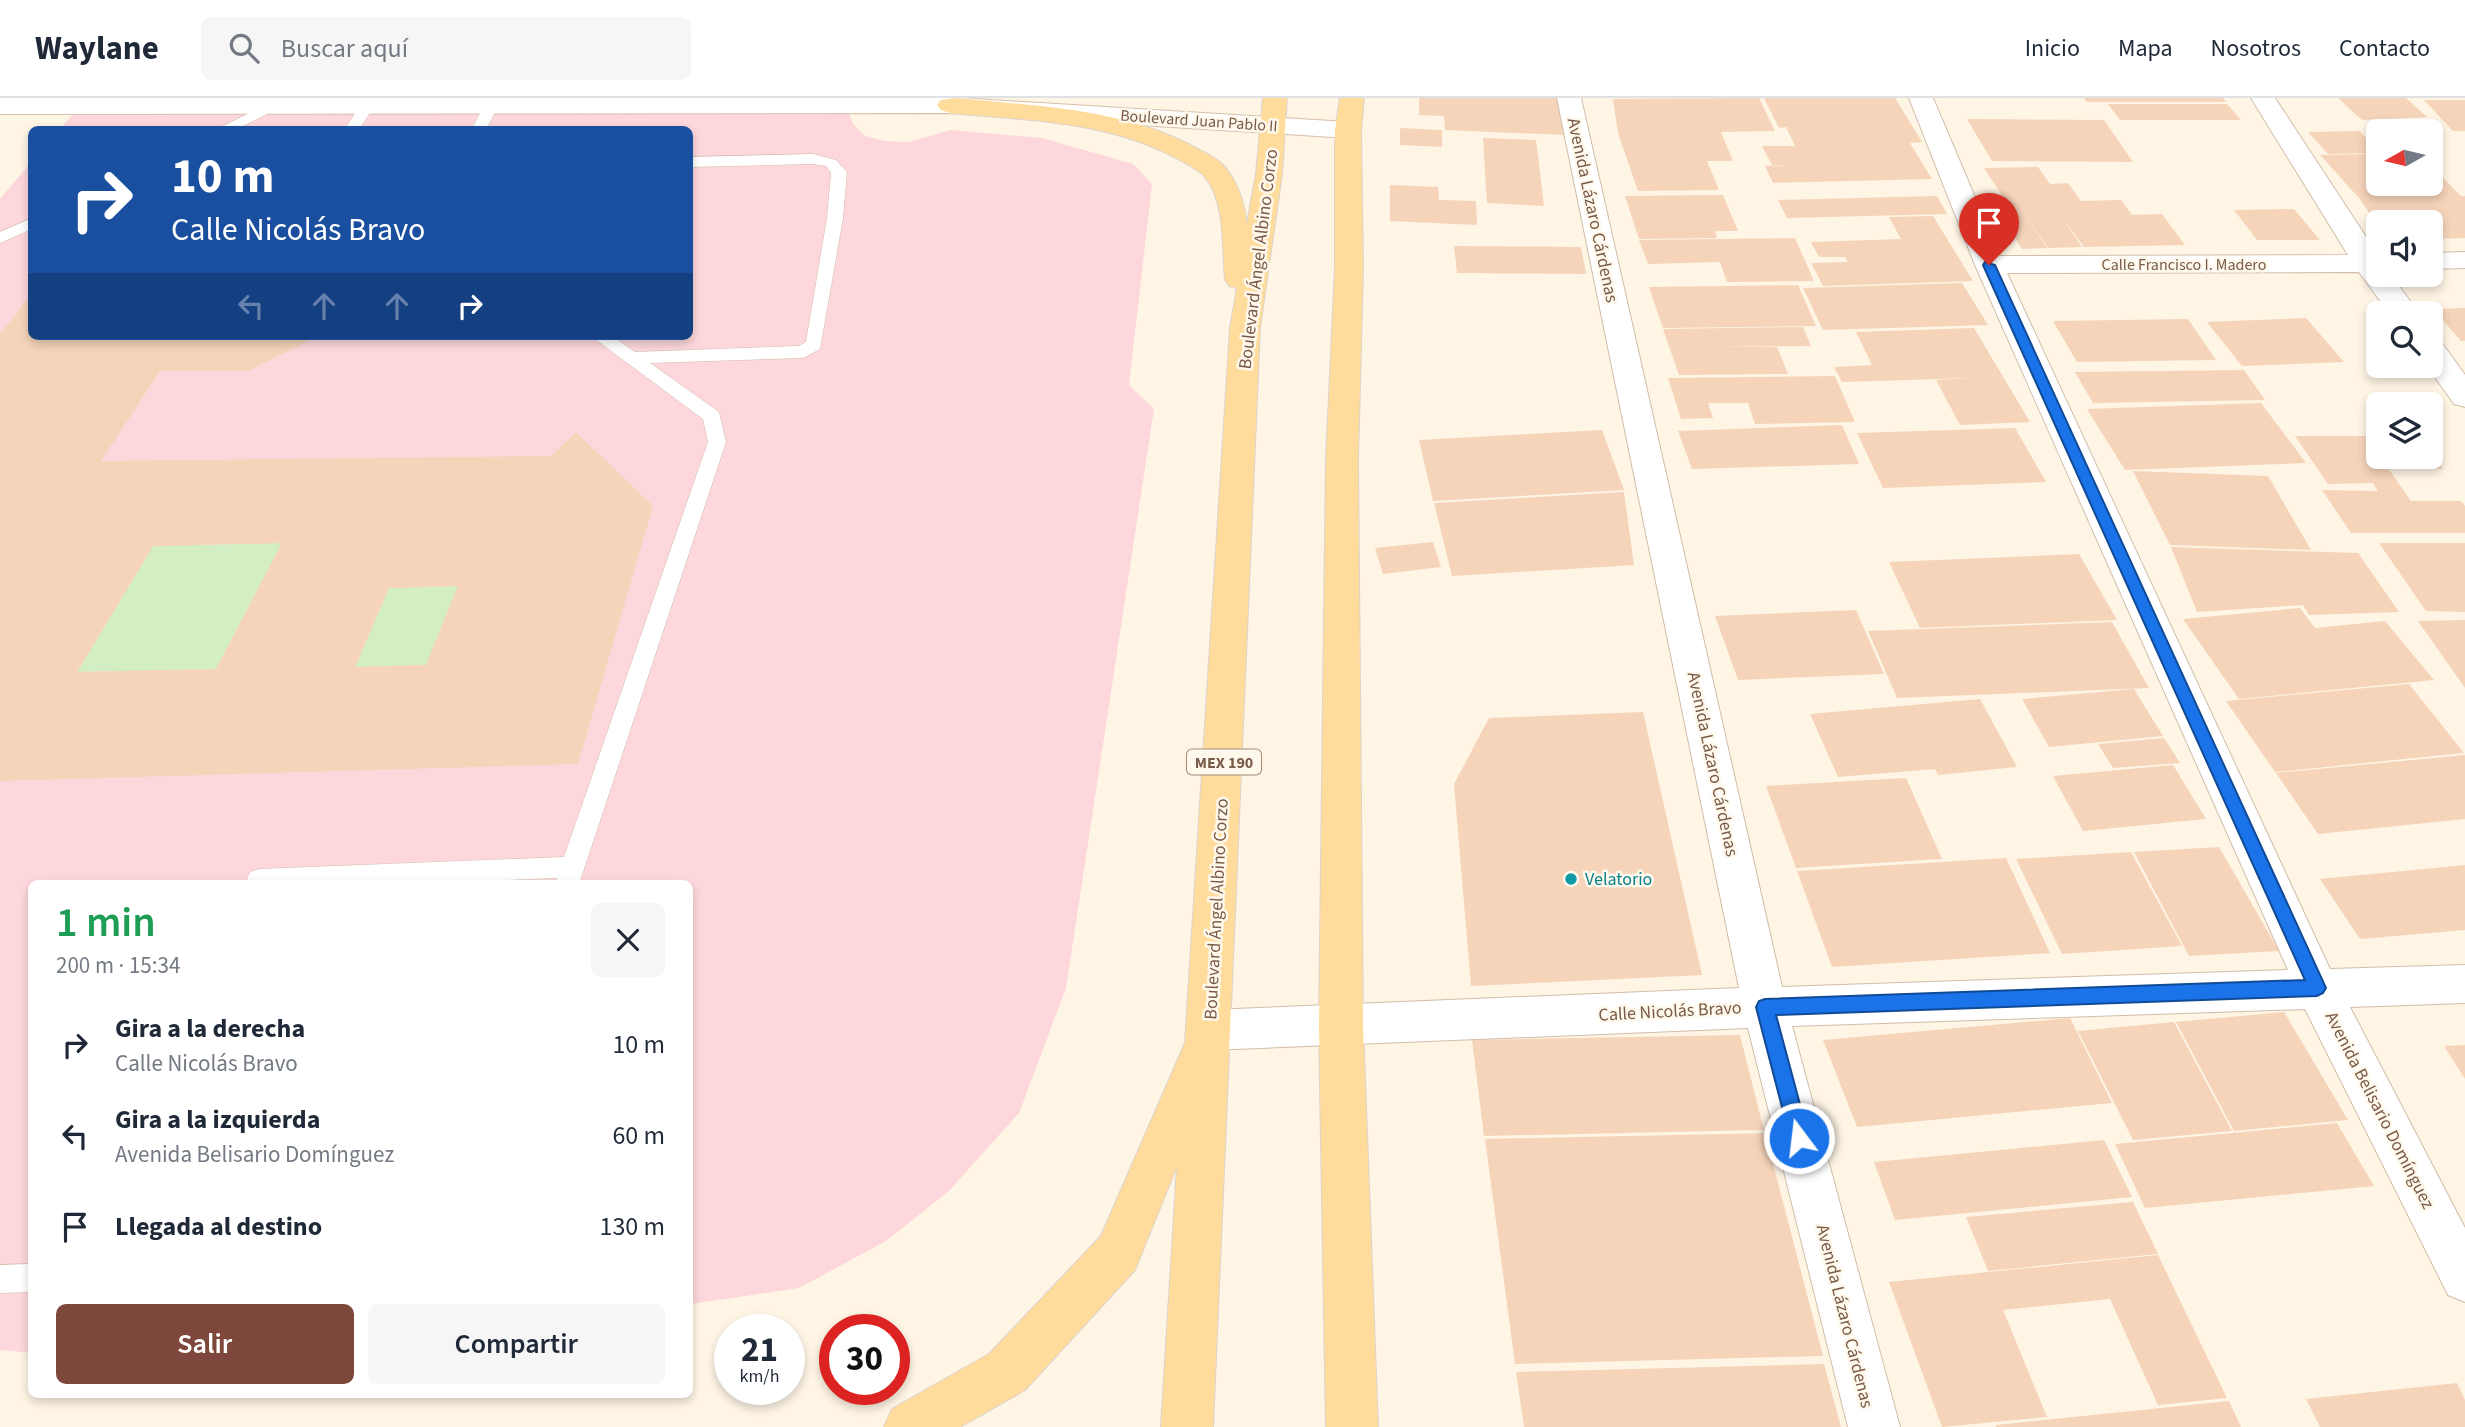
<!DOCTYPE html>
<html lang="es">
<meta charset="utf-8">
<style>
body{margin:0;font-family:"Source Sans 3",sans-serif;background:#f6f6f7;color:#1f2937;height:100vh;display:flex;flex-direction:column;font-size:26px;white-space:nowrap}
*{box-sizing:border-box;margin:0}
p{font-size:23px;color:#747a83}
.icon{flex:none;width:38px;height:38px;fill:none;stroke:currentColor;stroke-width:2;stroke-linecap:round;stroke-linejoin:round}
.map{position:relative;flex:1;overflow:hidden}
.side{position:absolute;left:28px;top:782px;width:665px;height:518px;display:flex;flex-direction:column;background:#fff;border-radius:10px;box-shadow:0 4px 10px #0003}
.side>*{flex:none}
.hud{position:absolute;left:28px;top:28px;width:665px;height:214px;border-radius:10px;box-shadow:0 4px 10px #0003;background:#1a4fa0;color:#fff;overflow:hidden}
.needle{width:46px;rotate:262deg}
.fabs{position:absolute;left:2366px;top:21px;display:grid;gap:14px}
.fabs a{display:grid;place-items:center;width:77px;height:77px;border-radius:10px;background:#fff;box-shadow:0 4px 10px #0003;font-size:35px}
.speed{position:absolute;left:714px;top:1216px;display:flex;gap:14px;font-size:35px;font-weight:700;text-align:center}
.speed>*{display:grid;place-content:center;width:91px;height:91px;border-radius:50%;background:#fff;box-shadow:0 4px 10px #0003;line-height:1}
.speed small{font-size:18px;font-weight:400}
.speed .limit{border:10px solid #d22;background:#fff;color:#111}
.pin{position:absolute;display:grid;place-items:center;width:60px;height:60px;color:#fff;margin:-72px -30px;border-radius:50% 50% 50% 0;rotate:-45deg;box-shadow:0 0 7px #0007}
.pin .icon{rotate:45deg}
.me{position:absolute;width:77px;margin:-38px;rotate:345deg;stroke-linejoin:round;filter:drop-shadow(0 0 5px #0008)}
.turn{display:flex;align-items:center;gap:24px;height:147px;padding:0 28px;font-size:32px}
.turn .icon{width:91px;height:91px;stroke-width:2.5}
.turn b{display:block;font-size:49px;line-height:60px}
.lanes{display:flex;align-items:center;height:66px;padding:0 28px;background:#0003;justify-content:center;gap:35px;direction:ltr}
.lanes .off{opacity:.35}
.round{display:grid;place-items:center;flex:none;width:74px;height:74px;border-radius:10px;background:#f6f6f7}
.headline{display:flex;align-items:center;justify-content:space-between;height:119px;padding:0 28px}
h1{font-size:42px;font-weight:600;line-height:52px;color:#1e9e55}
.cta{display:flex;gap:14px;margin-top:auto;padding:14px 28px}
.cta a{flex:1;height:80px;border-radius:10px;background:#7e473b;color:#fff;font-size:28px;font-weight:600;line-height:80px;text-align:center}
.cta a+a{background:#f6f6f7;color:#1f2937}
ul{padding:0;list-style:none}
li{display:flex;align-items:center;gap:21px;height:91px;padding:0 28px}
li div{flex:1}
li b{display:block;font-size:26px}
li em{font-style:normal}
header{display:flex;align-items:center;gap:42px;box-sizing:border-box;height:98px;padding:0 35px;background:#fff;border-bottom:2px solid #e0e1e3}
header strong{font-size:33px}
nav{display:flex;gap:38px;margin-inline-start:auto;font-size:24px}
.search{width:490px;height:63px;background:#f6f6f7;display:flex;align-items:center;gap:18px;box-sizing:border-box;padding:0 24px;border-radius:10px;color:#747a83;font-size:26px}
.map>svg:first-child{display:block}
.medical{fill:#fdd7db}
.green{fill:#d2eec2}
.building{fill:#f6d4ba;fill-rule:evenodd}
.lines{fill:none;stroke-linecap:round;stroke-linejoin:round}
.lane-casing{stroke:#d1bda9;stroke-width:1}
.street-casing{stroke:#d1bda9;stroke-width:2}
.secondary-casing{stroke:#d7bfa9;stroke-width:2}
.primary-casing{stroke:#dcd4cf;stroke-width:2}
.lane{fill:#fff;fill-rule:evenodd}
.street{fill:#fff;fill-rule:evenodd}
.secondary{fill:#fff;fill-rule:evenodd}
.primary{fill:#ffdc9b;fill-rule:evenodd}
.route{fill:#1a73e8;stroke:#114b97;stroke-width:2}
.culture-dot{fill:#0f9aa8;stroke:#fff9ed;stroke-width:2.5}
.labels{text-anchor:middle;stroke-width:5;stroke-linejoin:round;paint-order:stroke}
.far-street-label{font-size:16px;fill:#7a5b47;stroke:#fff9ed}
.shield{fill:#fff9ed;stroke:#a28a79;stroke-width:2}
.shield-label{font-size:16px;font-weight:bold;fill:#7a5b47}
.street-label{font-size:18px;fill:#7a5b47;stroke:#fff9ed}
.culture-label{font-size:18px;fill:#0d838f;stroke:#fff9ed;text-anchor:start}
</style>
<header>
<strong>Waylane</strong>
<div class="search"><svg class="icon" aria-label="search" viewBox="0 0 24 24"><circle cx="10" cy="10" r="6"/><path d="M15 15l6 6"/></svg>Buscar aquí</div>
<nav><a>Inicio</a><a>Mapa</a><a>Nosotros</a><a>Contacto</a></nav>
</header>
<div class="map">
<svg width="2465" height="1329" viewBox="0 0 2465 1329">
<rect width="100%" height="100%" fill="#fef5e5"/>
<path class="medical" d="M339 14 849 15 853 26 865 38 885 43 908 44 951 32 1042 40 1133 66 1152 86 1129 287 1154 311 1066 890 1019 1015 949 1093 886 1143 799 1190 690 1206V786H32L31 1255 0 1252V101L31 64 32 238H690V32L60 31 72 17Z"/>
<g class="green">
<path d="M282 445 216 571 77 574 153 448Z"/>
<path d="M458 488 426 567 355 569 389 490Z"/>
</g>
<g class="building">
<path d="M1419 0H1560L1565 37 1445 32 1444 18 1419 17Z"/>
<path d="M1759 0 1775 33 1721 34 1733 63H1707L1719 92 1638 93 1618 35 1613 1Z"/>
<path d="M1764 0H1895L1922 44 1910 45 1932 81 1773 85 1765 68 1789 67H1772L1762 48H1795L1786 29 1779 30Z"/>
<path d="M2084 0H2223L2226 4H2087Z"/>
<path d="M2338 0H2406L2427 19 2362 22Z"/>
<path d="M2424 2H2465V33H2453Z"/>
<path d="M2108 6H2227L2241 22H2120Z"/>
<path d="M1967 21 2104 22 2133 64 1992 63Z"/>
<path d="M1400 30 1442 32V49L1400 47Z"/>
<path d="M2360 33 2378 55 2328 56 2308 34Z"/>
<path d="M1483 40 1536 42 1544 108 1487 105Z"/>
<path d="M2378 56V86H2431V79H2442L2461 98H2465V140L2431 141V124H2378V128L2359 100 2320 57Z"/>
<path d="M2038 69 2050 86 2068 85 2081 103 2121 102 2132 117 2162 116 2185 147 2084 149 2061 118 2082 149 2048 150 2026 118 2047 150 2022 151 2002 119H2010L2001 105H2007L1984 70Z"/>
<path d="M1390 87 1438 89 1439 102 1476 103 1477 127 1390 123Z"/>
<path d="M1723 97 1738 133H1715L1717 140 1639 141 1625 98Z"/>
<path d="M1937 98 1947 116 1787 120 1778 102Z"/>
<path d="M2294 111 2320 142H2257L2234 112Z"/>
<path d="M1933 118 1973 183 1823 188 1811 165 1848 164 1845 159H1819L1811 144 1901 141 1889 119Z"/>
<path d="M1795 140 1814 183 1727 184 1720 164 1648 166 1639 142Z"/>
<path d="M1454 148 1581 149 1586 176 1457 175Z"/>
<path d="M1962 185 1988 227 1823 232 1803 190Z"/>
<path d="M1798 187 1816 228 1663 230 1649 189Z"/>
<path d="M26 203H32V238H318L248 273H160L101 363 551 358 576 334 653 408 578 666 0 683V236ZM282 445 216 571 77 574 153 448ZM458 488 426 567 355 569 389 490Z"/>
<path d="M2465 210V243H2461L2433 211Z"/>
<path d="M2306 220 2344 264 2242 268 2207 224Z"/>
<path d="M2188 221 2216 262 2077 264 2053 223Z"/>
<path d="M1803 229 1811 248 1707 249H1777L1788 276 1679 277 1663 231Z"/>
<path d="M1974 230 2030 324 1960 327 1936 282 1972 280 1842 284 1834 269 1872 267 1856 234Z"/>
<path d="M2244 272 2265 302 2093 305 2075 274Z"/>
<path d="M1835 278 1855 324 1755 326 1748 305H1708L1713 320 1681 321 1668 280Z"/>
<path d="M2261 305 2306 365 2125 372 2087 311Z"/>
<path d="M1842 327 1859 366 1692 371 1678 333Z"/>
<path d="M2015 330 2046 384 1883 390 1857 335Z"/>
<path d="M1602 332 1624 392 1433 403 1419 342Z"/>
<path d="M2295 338H2378V359H2431V354L2443 371 2388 370 2411 403H2461L2465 408V435H2351L2322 392 2378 393 2373 385 2328 386Z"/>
<path d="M2133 373 2268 378 2311 452 2170 447Z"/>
<path d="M1624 394 1634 467 1452 478 1434 405Z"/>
<path d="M1433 444 1441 469 1383 476 1375 450Z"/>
<path d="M2379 445H2465V514L2426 513Z"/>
<path d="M2171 449 2358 455 2399 514 2309 517 2303 507 2197 514Z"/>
<path d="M2079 456 2117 522 1920 530 1889 464Z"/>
<path d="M2300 510 2315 530 2385 523 2434 582 2239 601 2183 521Z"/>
<path d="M1856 512 1884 576 1738 582 1715 518Z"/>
<path d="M2465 522V590L2418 523Z"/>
<path d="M2112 524 2149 590 1897 600 1868 533Z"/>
<path d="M2409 586 2464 655 2275 674 2226 603Z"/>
<path d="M2134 591 2163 638 2049 649 2022 601Z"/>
<path d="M1980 601 2017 669 1938 677 1935 671 1838 679 1810 616Z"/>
<path d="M1643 614 1702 877 1471 888 1454 686 1489 620Z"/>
<path d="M2164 640 2180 665 2113 670 2098 646Z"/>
<path d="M2465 657V721L2318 736 2276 675Z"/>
<path d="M2173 667 2206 721 2083 733 2053 678Z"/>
<path d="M1906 680 1942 761 1796 770 1766 688Z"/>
<path d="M2219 749 2279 853 2189 858 2134 754Z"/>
<path d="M2131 754 2182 848 2062 856 2016 761Z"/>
<path d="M2006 760 2050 855 1832 869 1797 773Z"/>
<path d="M2465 767V832L2360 841 2320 781Z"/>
<path d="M2284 914 2348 1022 2234 1033 2176 924Z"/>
<path d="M2070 920 2112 1005 1857 1029 1823 942Z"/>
<path d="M2174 924 2232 1033 2133 1042 2078 933Z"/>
<path d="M1740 937 1764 1032 1484 1038 1472 942Z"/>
<path d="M2465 947V981L2444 948Z"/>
<path d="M2337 1025 2374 1088 2145 1110 2115 1046Z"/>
<path d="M1765 1035 1823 1258 1515 1266 1485 1041Z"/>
<path d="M2104 1042 2132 1099 1895 1122 1874 1064Z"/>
<path d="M2133 1104 2158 1156 1988 1173 1966 1119Z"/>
<path d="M2158 1157 2227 1300 2158 1307 2110 1201 2003 1212 2047 1319 1942 1329 1889 1184Z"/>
<path d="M1824 1266 1841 1329H1524L1516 1274Z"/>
<path d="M2457 1285 2465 1302V1329H2320L2306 1301Z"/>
<path d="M2229 1303 2241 1329H1996V1327Z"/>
</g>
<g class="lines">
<g class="lane-casing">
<g id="lane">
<path d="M274 3 279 4 281 7 279 10 235 32H215Z"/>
<path d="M367 4 374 8 359 32H344L362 5Z"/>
<path d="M491 4 498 8 486 32H471L486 5Z"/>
<path d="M813 56 836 62 847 74 843 120 820 251 803 260 650 265 719 314 726 344 579 786H555L557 780 405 786H249L247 781 250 774 259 771 564 759 708 344 703 321 591 238H612L635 254 799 248 806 244 827 120 831 75 826 68 813 66 690 69V59Z"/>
<path d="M32 120V131L0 145V134Z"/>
<path d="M32 1166V1194L0 1195V1167Z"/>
</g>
</g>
<g class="street-casing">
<g id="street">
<path d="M1557 0H1581L1782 889 2288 872 1975 167 1909 0H1933L2000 158 2348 157 2251 0H2275L2378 157V177H2391L2419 215H2389L2359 174 2007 175 2330 871 2465 867V905L2350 909 2465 1130V1204L2448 1197 2305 911 1792 928 1900 1329H1848L1748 930 1210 952 1194 946 1188 932 1194 918 1210 912 1739 890Z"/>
<path d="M2465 154V170L2431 171V155Z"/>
<path d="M2431 243 2442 245 2465 277V309L2454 306 2427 268H2431Z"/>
</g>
</g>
<g class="secondary-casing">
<path id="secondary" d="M0 0H959L1348 24 1357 27 1361 32 1357 37 1348 40 950 15 0 16Z"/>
</g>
<g class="primary-casing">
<g id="primary">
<path d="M955 0C1036 8 1123 10 1196 50 1205 55 1216 60 1223 67 1238 83 1244 105 1247 126L1256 76 1263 0H1287L1282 76 1260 230 1213 1329H1161L1177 1068 1135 1172 1025 1292 960 1329H884L892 1311 989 1256 1101 1138 1185 945 1230 230 1237 190 1229 188 1225 182C1222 151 1226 104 1205 79 1198 71 1186 66 1178 61 1109 23 1027 22 950 15L941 12 937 7 941 2Z"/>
<path d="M1340 0H1364L1361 32 1363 170 1358 362 1363 928 1378 1329H1326L1319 928 1326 362 1335 170V32Z"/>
</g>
</g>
<use href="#lane" class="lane"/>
<use href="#street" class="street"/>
<use href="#secondary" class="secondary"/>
<use href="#primary" class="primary"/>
</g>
<path class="route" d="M1985 164 1995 167 2326 890 2323 895 2317 898 1776 917 1809 1040 1806 1047 1799 1049 1792 1047 1790 1040 1756 909 1759 903 1765 901 2305 882 1983 167Z"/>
<circle class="culture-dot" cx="1571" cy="781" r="7"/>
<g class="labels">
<g class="far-street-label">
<text transform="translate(1199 22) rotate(4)" y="6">Boulevard Juan Pablo II</text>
<text x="2184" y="172">Calle Francisco I. Madero</text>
</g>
<rect class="shield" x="1187" y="651.5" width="74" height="25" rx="5"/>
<g class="shield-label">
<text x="1224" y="670">MEX 190</text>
</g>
<g class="street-label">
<text transform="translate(1593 112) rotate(78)" y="6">Avenida Lázaro Cárdenas</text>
<text transform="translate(1258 161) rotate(-83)" y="6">Boulevard Ángel Albino Corzo</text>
<text transform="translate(1713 666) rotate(78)" y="6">Avenida Lázaro Cárdenas</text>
<text transform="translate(1216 811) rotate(-87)" y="6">Boulevard Ángel Albino Corzo</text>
<text transform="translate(1670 913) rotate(-3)" y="6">Calle Nicolás Bravo</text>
<text transform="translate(2380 1012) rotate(63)" y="6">Avenida Belisario Domínguez</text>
<text transform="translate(1845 1218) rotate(76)" y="6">Avenida Lázaro Cárdenas</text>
</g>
<g class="culture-label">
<text x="1585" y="787">Velatorio</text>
</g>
</g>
</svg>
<div class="fabs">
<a><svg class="needle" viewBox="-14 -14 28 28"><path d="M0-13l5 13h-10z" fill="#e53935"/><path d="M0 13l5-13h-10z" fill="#747a83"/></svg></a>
<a><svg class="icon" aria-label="sound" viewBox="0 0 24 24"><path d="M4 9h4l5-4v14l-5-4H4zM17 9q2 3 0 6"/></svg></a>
<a><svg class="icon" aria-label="search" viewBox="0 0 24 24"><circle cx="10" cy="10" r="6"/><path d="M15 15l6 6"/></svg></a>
<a><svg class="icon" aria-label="layers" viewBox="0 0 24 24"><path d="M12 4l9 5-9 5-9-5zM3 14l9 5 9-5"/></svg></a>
</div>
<div class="speed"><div>21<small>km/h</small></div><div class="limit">30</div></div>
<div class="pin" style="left:1989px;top:167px;background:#d93025"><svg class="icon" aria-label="arrive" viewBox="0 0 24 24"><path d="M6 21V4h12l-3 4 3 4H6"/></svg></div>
<svg class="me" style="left:1799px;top:1040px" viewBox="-20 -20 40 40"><circle r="17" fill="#1a73e8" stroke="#fff" stroke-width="3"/><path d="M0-11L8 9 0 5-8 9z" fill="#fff"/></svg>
<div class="hud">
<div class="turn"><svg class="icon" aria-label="right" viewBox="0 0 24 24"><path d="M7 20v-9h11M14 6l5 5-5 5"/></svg><div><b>10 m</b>Calle Nicolás Bravo</div></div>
<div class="lanes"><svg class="icon off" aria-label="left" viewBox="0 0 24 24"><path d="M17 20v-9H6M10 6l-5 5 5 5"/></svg><svg class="icon off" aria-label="ahead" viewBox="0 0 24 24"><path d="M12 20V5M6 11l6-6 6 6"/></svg><svg class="icon off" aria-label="ahead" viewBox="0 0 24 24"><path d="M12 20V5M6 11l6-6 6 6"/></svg><svg class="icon" aria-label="right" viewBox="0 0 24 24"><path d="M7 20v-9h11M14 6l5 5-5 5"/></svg></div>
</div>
<section class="side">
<div class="headline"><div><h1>1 min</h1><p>200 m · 15:34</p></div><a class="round"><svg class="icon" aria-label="close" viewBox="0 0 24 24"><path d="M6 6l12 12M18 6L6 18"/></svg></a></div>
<ul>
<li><svg class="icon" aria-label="right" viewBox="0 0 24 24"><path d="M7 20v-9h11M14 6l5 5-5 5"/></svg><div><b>Gira a la derecha</b><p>Calle Nicolás Bravo</p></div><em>10 m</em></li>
<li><svg class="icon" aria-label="left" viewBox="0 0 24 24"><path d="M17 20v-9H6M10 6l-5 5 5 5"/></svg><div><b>Gira a la izquierda</b><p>Avenida Belisario Domínguez</p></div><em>60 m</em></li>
<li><svg class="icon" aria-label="arrive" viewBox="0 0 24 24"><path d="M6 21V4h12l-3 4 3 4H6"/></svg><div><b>Llegada al destino</b></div><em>130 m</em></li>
</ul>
<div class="cta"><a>Salir</a><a>Compartir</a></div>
</section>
</div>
